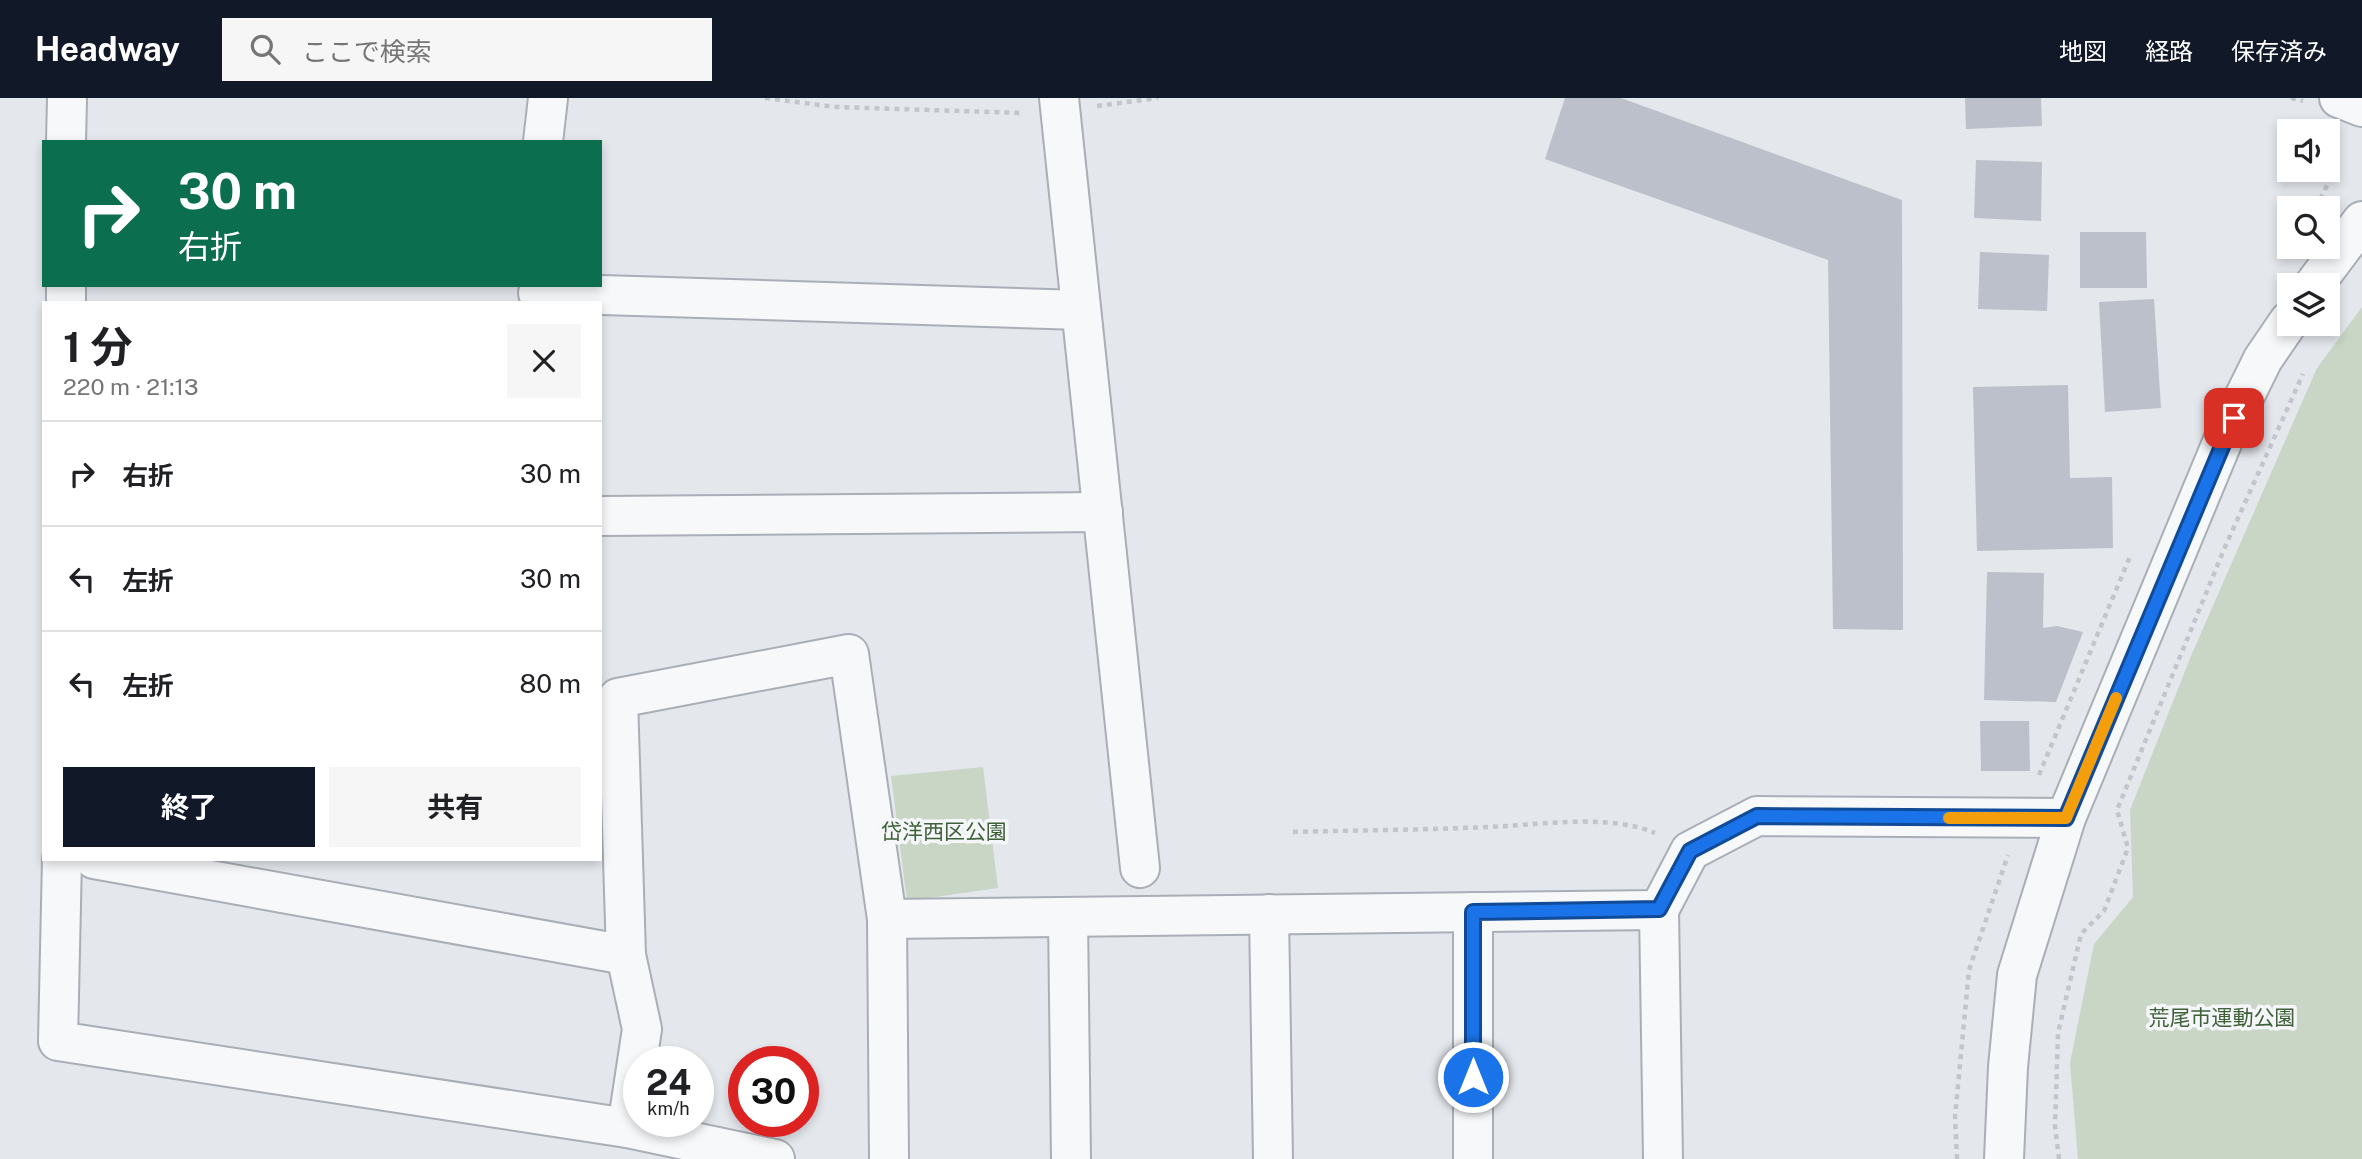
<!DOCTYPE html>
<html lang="ja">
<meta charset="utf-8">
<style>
body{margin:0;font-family:"Public Sans","Noto Sans JP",sans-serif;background:#f6f6f6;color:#202124;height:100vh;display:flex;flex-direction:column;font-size:26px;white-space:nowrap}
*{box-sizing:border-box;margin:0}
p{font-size:23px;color:#757577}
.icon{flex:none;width:38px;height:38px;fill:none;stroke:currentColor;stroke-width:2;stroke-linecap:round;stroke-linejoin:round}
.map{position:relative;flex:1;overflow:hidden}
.sheet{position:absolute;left:42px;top:203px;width:560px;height:560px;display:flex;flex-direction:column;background:#fff;border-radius:0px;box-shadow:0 4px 10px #0003}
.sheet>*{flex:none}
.top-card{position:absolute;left:42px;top:42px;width:560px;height:147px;border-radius:0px;box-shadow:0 4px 10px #0003;background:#0b6e4f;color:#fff;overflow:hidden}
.controls{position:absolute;left:2277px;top:21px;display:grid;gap:14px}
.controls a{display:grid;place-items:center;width:63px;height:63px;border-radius:0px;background:#fff;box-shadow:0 4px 10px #0003;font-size:35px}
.speed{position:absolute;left:623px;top:948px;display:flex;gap:14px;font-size:35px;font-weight:700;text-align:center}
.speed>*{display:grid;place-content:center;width:91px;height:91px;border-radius:50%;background:#fff;box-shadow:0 4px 10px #0003;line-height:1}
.speed small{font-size:18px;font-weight:400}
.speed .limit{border:10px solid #d22;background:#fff;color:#111}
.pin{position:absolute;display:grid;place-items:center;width:60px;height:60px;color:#fff;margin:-30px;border-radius:14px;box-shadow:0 4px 10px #0006}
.me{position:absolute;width:77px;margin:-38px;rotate:0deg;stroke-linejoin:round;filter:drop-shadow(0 0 5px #0008)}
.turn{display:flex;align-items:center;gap:24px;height:147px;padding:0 21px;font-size:32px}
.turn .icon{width:91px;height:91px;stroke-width:2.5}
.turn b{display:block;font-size:49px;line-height:60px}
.round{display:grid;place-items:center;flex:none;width:74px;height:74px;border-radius:0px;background:#f6f6f6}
.summary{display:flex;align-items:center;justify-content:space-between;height:119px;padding:0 21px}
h1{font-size:42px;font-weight:700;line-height:52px}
.button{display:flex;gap:14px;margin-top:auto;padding:14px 21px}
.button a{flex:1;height:80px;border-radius:0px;background:#111827;color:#fff;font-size:28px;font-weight:700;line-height:80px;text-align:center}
.button a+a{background:#f6f6f6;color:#202124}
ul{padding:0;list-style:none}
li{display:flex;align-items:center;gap:21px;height:105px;padding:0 21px;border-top:2px solid #e0e0e0}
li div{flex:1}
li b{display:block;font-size:26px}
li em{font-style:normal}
header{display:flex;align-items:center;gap:42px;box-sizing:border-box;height:98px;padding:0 35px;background:#111827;color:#fff}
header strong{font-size:33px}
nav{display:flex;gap:38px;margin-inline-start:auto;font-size:24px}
.search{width:490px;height:63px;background:#f6f6f6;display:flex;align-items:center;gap:18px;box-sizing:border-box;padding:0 24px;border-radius:0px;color:#757577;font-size:26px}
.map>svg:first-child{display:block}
.green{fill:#c9d6c5}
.building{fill:#bbc0ca}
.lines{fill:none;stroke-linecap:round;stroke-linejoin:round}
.minor-casing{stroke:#a9aeb7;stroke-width:42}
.path{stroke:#c2c5cb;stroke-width:4.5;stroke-dasharray:5 5;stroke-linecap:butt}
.minor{stroke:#f7f8fa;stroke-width:38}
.route-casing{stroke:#114b97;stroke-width:18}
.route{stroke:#1a73e8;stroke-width:12}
.slow{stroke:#f59e0b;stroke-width:12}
.labels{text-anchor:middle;stroke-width:7;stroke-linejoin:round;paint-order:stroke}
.park-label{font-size:21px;fill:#3f6138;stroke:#f4f6f9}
</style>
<header>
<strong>Headway</strong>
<div class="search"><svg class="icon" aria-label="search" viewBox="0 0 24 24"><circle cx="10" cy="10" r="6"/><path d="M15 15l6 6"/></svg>ここで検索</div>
<nav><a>地図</a><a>経路</a><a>保存済み</a></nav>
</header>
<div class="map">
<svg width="2362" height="1061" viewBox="0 0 2362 1061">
<rect width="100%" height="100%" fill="#e4e7ec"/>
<g class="green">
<path d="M2362 209V1061H2078L2070 965 2094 846 2133 799 2130 712 2191 558 2317 270Z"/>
<path d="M983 669 998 790 907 803 891 678Z"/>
</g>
<g class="building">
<path d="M1565 0H1621L1902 102 1903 532 1833 531 1828 162 1545 61Z"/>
<path d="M1965 0H2041L2042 28 1966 31Z"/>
<path d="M1976 62 2042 64 2041 123 1974 120Z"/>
<path d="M2080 134H2146L2147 190H2080Z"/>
<path d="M1980 154 2049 157 2047 213 1978 211Z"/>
<path d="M2154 201 2161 310 2105 314 2099 204Z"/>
<path d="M2068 287 2070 380 2112 379 2113 450 1977 453 1973 289Z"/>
<path d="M1987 474 2044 475 2043 530 2057 528 2083 534 2056 604 1984 602Z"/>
<path d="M1980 623H2029L2030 673H1981Z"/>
</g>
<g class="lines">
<g class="minor-casing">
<g id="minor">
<path d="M1059 0 1140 770"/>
<path d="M2339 0 2362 9"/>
<path d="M66 44 67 0"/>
<path d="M543 44 548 0"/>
<path d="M2314 187 2362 123"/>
<path d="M538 195 1081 212"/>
<path d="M66 205V187"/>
<path d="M600 418 1103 414"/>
<path d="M62 761 58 943 627 1030 775 1061"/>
<path d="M94 761 626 857"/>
<path d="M1659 812 1690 753 1757 718 2066 720"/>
<path d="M1473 814V1061"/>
<path d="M1269 816 1273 1061"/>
<path d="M1068 819 1071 1061"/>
<path d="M887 821 889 1061"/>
<path d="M627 1030 642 931 626 857 618 600 849 556 887 821 1659 812 1663 1061"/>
<path d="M2004 1061 2008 969 2017 877 2066 720 2224 340 2263 261 2289 223"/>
</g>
</g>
<g class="path">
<path d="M765 0 836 9 1022 15"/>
<path d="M2291 0 2303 3"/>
<path d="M1097 8 1158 0"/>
<path d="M2316 110 2335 71 2328 38"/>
<path d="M2039 677 2131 456"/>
<path d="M1293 734C1364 732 1436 732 1507 728 1551 725 1614 717 1655 735"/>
<path d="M1957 1061 1955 1019 1969 872 2008 757"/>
<path d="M2059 1061 2055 1028 2058 935 2081 836 2104 813 2128 750 2117 712 2225 449 2303 276"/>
</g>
<use href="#minor" class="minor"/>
</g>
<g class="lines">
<g class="route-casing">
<path id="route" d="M1473 979V814L1659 811 1690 753 1757 718 2066 720 2234 320"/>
</g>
<use href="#route" class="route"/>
<path class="slow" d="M1949 720H2066L2116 600"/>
</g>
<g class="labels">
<g class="park-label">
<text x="944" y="741">岱洋西区公園</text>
<text x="2222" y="927">荒尾市運動公園</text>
</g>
</g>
</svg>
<div class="controls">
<a><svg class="icon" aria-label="sound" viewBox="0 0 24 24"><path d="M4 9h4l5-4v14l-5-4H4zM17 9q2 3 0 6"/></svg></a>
<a><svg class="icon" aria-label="search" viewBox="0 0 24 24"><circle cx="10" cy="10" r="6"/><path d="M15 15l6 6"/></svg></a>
<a><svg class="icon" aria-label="layers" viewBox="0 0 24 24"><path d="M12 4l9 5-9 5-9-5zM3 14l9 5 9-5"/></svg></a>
</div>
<div class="speed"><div>24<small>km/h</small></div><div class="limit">30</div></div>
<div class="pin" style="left:2234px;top:320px;background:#d93025"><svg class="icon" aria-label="arrive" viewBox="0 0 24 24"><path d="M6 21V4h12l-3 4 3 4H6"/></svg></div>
<svg class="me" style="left:1473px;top:979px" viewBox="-20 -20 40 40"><circle r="17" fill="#1a73e8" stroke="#fff" stroke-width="3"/><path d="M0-11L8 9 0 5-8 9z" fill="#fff"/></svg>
<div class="top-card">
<div class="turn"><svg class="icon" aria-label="right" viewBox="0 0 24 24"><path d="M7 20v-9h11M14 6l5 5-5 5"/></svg><div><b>30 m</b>右折</div></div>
</div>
<section class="sheet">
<div class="summary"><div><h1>1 分</h1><p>220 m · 21:13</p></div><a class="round"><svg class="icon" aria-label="close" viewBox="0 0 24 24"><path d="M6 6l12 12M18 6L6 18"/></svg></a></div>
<ul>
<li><svg class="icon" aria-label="right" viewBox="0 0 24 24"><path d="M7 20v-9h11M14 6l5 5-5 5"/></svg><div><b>右折</b></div><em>30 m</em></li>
<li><svg class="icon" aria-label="left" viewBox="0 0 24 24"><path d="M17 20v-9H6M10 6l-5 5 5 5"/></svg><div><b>左折</b></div><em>30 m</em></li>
<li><svg class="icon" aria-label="left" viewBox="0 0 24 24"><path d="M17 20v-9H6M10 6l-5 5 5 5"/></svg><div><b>左折</b></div><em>80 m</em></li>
</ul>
<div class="button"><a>終了</a><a>共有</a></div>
</section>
</div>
